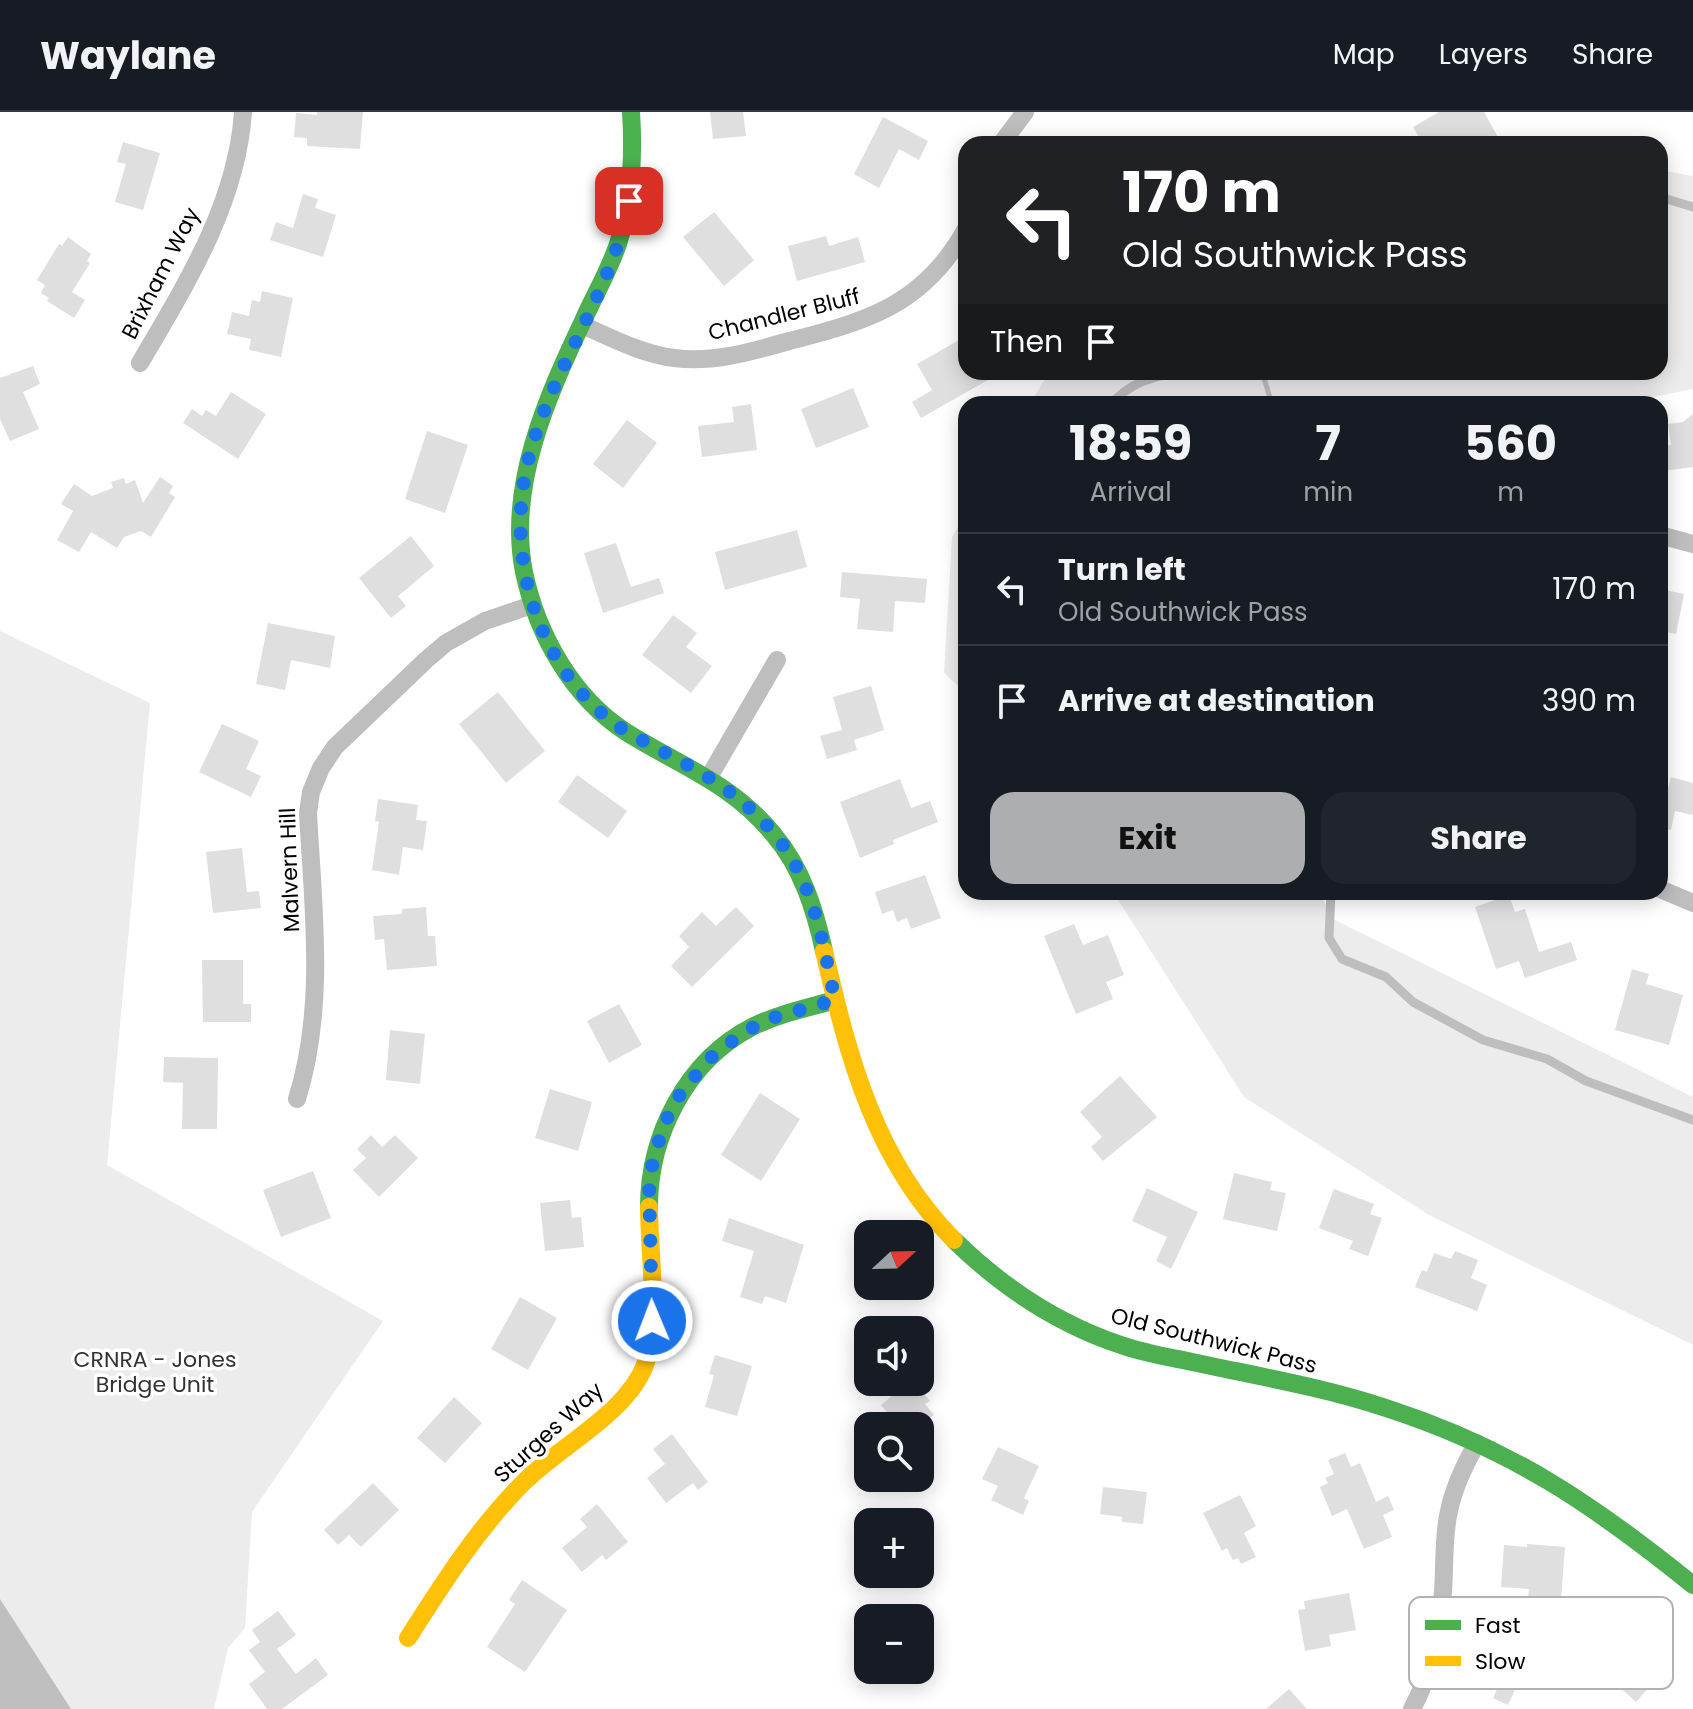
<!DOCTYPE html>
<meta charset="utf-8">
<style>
body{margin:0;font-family:Poppins,sans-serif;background:#20242c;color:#f1f3f6;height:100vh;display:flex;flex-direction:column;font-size:30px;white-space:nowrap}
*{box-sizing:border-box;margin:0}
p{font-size:26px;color:#9ea1a6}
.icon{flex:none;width:44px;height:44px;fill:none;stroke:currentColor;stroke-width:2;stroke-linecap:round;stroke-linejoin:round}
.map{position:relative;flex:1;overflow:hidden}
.panel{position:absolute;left:958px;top:284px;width:710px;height:504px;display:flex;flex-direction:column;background:#171b24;border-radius:24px;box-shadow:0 4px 20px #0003}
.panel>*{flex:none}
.guide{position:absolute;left:958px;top:24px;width:710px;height:244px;border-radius:24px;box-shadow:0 4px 20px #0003;background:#202124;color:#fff;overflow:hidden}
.needle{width:52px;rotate:68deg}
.fabs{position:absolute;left:854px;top:1108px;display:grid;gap:16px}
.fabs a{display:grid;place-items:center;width:80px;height:80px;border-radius:16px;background:#171b24;box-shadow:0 4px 20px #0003;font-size:40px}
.pin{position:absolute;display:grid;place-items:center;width:68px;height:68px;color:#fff;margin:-34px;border-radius:16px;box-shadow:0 4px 12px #0006}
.me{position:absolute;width:88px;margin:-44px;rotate:359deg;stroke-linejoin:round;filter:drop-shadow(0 0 6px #0008)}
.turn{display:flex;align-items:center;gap:28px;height:168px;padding:0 32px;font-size:36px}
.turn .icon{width:104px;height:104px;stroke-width:2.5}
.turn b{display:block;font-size:56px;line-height:68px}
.then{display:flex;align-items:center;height:76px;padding:0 32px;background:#0003;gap:16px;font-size:30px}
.eta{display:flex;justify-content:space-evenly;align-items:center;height:136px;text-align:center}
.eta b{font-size:48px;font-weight:700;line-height:56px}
.action{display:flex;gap:16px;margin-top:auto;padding:16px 32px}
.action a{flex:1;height:92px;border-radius:24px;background:#adaeaf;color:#111;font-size:32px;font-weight:700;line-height:92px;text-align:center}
.action a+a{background:#20242c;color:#f1f3f6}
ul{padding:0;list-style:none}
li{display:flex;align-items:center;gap:24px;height:112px;padding:0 32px;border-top:2px solid #363941}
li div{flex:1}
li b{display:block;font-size:30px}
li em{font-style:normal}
header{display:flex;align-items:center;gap:48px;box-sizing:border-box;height:112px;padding:0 40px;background:#171b24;border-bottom:2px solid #363941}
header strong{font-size:38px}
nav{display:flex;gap:44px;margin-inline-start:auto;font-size:28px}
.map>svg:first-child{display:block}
.green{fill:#ececec}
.water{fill:#bfbfbf}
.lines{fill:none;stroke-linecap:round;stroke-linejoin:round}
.stream{stroke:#bfbfbf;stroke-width:5}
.building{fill:#dfdfdf}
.lane{stroke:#bebebe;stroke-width:9}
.street{stroke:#bebebe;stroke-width:18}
.fast{stroke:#4caf50;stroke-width:18}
.slow{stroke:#ffc107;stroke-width:18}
.route{stroke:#1a73e8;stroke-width:14;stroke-dasharray:0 25.2}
.labels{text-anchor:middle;stroke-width:7;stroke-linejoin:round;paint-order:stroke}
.street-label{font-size:22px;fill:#000;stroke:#fff}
.park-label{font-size:22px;fill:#333;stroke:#fff}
.key{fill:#fff;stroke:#b2b2b2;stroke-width:2}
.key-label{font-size:22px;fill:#000}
</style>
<header>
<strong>Waylane</strong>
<nav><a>Map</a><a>Layers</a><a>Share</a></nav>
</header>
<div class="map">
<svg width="1693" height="1597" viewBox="0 0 1693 1597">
<rect width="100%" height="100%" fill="#fff"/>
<g class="green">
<path d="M1660 58 1693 64V277L1617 292H1030L1049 260H1660Z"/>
<path d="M966 402V581L944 561 952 425Z"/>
<path d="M0 519 150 591 107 1053 383 1209 252 1400 245 1516 228 1536 214 1597H48L0 1511Z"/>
<path d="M1113 780H1319L1333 807 1693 985V1233L1429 1103 1244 985Z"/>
</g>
<path class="water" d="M0 1487 71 1597H0Z"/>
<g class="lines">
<path class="stream" d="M1262 260 1272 292"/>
</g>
<g class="building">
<path d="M317 0H363L360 37 307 34V26L294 25 296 1 317 3Z"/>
<path d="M710 0H743L746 24 713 27Z"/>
<path d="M1439 0H1484L1499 27 1491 32H1423L1413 15Z"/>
<path d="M883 5 928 29 919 48 899 37 879 76 854 62Z"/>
<path d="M123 30 160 41 143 98 115 90 126 52 117 50Z"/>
<path d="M303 82 318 87 315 96 336 103 323 145 270 128 276 110 293 116Z"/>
<path d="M714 100 754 148 724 174 683 125Z"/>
<path d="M826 124 829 134 858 125 865 150 797 169 788 134Z"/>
<path d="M68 125 91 142 87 149 90 151 72 180 85 188 74 206 47 189 49 186 41 181 45 173 37 168 59 132 62 134Z"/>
<path d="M262 179 293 186 281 245 249 238 251 227 227 222 232 200 249 204 252 188 260 190Z"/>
<path d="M966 224V260H1002L921 306 912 290 932 278 917 252Z"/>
<path d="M33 254 40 272 23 280 39 317 10 329 0 307V266Z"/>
<path d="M853 276 869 315 816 336 801 297Z"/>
<path d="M231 280 266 302 238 347 183 311 192 297 202 304 206 298 216 304Z"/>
<path d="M751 292 757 338 702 345 698 314 734 310 732 295Z"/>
<path d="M1693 302V355L1663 359 1660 334 1671 333 1668 312 1683 310Z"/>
<path d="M627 308 657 331 623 376 593 352Z"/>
<path d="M427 319 468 333 445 401 405 387Z"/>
<path d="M160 365 173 374 169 381 175 385 151 425 141 419 124 425 117 436 91 420 79 440 57 428 73 399 61 392 74 372 92 384 113 376 111 370 124 366 126 372 135 368 143 391Z"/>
<path d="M797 418 807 455 725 478 715 440Z"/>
<path d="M411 424 434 454 398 484 406 494 391 506 359 466Z"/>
<path d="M616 431 631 475 659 466 664 481 603 501 584 441Z"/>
<path d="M842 460 927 467 925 491 895 489 893 520 857 517 860 487 840 485Z"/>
<path d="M1660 477 1684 482 1676 522 1660 519Z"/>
<path d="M673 503 697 521 686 535 712 554 691 581 642 543Z"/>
<path d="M268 511 335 524 330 556 291 548 285 578 256 572Z"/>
<path d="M871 574 884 618 854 628 857 638 827 647 820 624 842 618 833 585Z"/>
<path d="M498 580 545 639 506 671 459 612Z"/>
<path d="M222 612 259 629 246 657 261 664 251 685 199 660Z"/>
<path d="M577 663 627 699 608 726 558 690Z"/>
<path d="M1671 665 1693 671V703L1675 699 1671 718 1660 715V683L1666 685Z"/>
<path d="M900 667 911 696 930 689 938 710 893 728 894 732 860 746 840 690Z"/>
<path d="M378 687 418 693 416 708 427 709 423 738 403 735 399 763 372 758 379 710 375 709Z"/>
<path d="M242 736 247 780 259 779 261 796 213 801 206 740Z"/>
<path d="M925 763 941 806 911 817 907 806 897 810 893 798 882 802 875 780Z"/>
<path d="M1509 783 1515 800 1525 797 1539 840 1571 830 1577 848 1525 866 1519 849 1496 857 1475 795Z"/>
<path d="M426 795 428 824H435L437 854 387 858 384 827 375 828 373 804 402 802V797Z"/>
<path d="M736 795 754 814 692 875 671 854 689 835 679 824 702 800 716 814Z"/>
<path d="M1074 812 1083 833 1108 823 1124 863 1106 870 1113 887 1076 902 1044 824Z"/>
<path d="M202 848H243V892H251V910H203Z"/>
<path d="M1632 857 1649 862 1646 872 1683 883 1669 933 1615 918Z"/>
<path d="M619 892 642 933 609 951 587 909Z"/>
<path d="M390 918 425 922 420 972 386 968Z"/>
<path d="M164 945 218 946 217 1017H182L183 971 163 970Z"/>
<path d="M1120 964 1157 1005 1103 1049 1091 1035 1102 1025 1080 1000Z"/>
<path d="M550 977 592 990 578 1039 535 1026Z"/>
<path d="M760 981 800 1007 761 1069 721 1043Z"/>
<path d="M371 1023 382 1035 395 1023 418 1046 379 1085 353 1058 366 1046 357 1037Z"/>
<path d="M313 1059 331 1106 281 1125 263 1078Z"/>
<path d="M1234 1061 1272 1070 1270 1078 1286 1081 1277 1119 1223 1107Z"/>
<path d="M1147 1076 1198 1100 1171 1157 1156 1149 1167 1125 1132 1109Z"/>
<path d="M1334 1077 1374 1092 1370 1102 1382 1106 1368 1144 1349 1137 1353 1129 1319 1116Z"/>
<path d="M570 1088 572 1106 581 1105 584 1135 545 1139 540 1091Z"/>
<path d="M729 1106 804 1133 786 1191 765 1184 762 1192 740 1185 754 1139 722 1129Z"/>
<path d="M1455 1139 1478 1148 1471 1166 1487 1173 1477 1199 1415 1175 1422 1158 1427 1160 1434 1141 1451 1147Z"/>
<path d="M520 1185 557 1206 528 1258 491 1237Z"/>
<path d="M715 1243 752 1254 737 1304 705 1295 714 1263 709 1262Z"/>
<path d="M904 1274 912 1284 920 1277 930 1289 925 1292 934 1303 926 1308 931 1314H898L881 1293Z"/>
<path d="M454 1285 482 1311 445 1351 417 1326Z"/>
<path d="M672 1322 708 1370 698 1378 693 1371 666 1391 647 1366 665 1352 653 1337Z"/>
<path d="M998 1335 1039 1354 1024 1386 1029 1389 1023 1403 991 1388 998 1374 982 1367Z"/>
<path d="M1345 1341 1351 1355 1360 1351 1376 1390 1388 1384 1394 1398 1383 1403 1392 1425 1364 1437 1347 1397 1332 1404 1320 1375 1328 1371 1325 1366 1334 1362 1328 1348Z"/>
<path d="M373 1371 399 1398 361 1435 349 1423 338 1433 324 1418Z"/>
<path d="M1103 1375 1147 1380 1143 1412 1122 1410V1405L1100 1402Z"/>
<path d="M1240 1383 1256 1414 1244 1421 1256 1445 1241 1452 1238 1446 1233 1448 1227 1436 1222 1439 1203 1401Z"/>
<path d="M597 1392 628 1430 606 1448 602 1443 582 1460 562 1436 587 1415 580 1407Z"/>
<path d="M1527 1432 1565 1435 1561 1488 1528 1485 1529 1477 1501 1475 1504 1433 1527 1435Z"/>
<path d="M522 1468 567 1498 525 1560 487 1535 515 1492 509 1488Z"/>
<path d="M1349 1481 1356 1518 1329 1523 1331 1534 1305 1539 1298 1498 1305 1497 1304 1489Z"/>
<path d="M278 1499 296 1523 277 1537 296 1562 316 1546 328 1563 282 1597H267L249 1572 265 1560 249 1538 260 1530 252 1518Z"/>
<path d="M1639 1507 1654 1520 1645 1531 1669 1553 1636 1590 1616 1572 1628 1560 1608 1542Z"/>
<path d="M1507 1520 1535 1534 1508 1593 1493 1586 1498 1575 1485 1569Z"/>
<path d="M1289 1577 1307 1597H1266Z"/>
</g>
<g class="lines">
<g class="lane">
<path d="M1660 85 1693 95"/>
<path d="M1111 292C1130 271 1149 266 1176 260"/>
<path d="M1331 780 1329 826 1342 847 1386 865 1413 890 1483 928 1547 947 1586 969 1693 1008"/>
</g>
<g class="street">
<path d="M1001 32 1025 0"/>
<path d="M582 213C612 226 642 242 674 246 710 251 747 241 782 231 863 210 922 196 966 117"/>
<path d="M140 251C185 174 237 92 243 0"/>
<path d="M1660 423 1693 432"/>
<path d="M709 665 777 548"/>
<path d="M1660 777 1693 791"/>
<path d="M297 987C326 894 313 796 308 701L311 680 321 656 335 635 426 548 446 531 485 509 532 493"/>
<path d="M1412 1597C1431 1562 1440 1518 1443 1479 1445 1452 1443 1425 1449 1399 1454 1374 1465 1352 1477 1331"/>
</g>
<g class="fast">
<path d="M631 0C634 44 631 90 618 132 609 159 594 184 583 209 547 285 507 375 524 460 537 522 572 585 626 620 680 654 732 671 774 723 802 756 815 798 824 839"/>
<path d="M649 1095C649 1024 686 949 752 915 778 902 807 896 835 888"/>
<path d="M954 1128C1001 1174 1058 1212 1121 1233 1144 1241 1168 1245 1192 1250 1257 1264 1323 1275 1386 1296 1510 1336 1593 1392 1693 1473"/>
</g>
<g class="slow">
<path d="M824 839C848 944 875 1049 954 1128"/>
<path d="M408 1526C443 1471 478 1416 524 1370 560 1334 627 1301 645 1253 660 1212 649 1140 649 1095"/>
</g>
</g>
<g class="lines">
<path class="route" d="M629 89C610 196 527 285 521 396 516 478 550 566 618 614 631 623 646 630 660 638 706 662 748 687 780 729 815 776 823 832 835 888L769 907 743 921 709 947 679 984 663 1014 649 1065 652 1209"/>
</g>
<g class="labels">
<g class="street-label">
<text transform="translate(160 161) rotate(-63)" y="8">Brixham Way</text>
<text transform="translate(784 202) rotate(-14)" y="8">Chandler Bluff</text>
<text transform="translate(289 758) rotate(-92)" y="8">Malvern Hill</text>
<text transform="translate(1214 1228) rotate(14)" y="8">Old Southwick Pass</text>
<text transform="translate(548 1320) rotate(-42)" y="8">Sturges Way</text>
</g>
<g class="park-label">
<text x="155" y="1255">CRNRA - Jones<tspan x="155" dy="25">Bridge Unit</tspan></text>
</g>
</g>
<rect x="1409" y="1485" width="264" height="92" rx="12" class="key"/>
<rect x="1425" y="1508" width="36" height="10" fill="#4caf50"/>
<rect x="1425" y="1544" width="36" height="10" fill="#ffc107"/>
<g class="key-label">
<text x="1475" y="1521">Fast</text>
<text x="1475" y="1557">Slow</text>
</g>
</svg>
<div class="fabs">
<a><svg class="needle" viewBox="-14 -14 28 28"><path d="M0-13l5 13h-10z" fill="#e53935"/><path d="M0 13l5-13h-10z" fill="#9ea1a6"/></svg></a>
<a><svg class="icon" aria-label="sound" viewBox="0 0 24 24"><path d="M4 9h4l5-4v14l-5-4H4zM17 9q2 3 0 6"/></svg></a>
<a><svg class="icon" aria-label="search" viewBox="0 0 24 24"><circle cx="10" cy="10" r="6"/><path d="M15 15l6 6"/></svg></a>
<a>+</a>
<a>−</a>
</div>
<div class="pin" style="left:629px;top:89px;background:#d93025"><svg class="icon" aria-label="arrive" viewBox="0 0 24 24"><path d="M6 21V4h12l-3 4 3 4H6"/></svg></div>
<svg class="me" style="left:652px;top:1209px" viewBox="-20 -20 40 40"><circle r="17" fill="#1a73e8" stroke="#fff" stroke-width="3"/><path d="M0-11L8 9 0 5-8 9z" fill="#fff"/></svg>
<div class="guide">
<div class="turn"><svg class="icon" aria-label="left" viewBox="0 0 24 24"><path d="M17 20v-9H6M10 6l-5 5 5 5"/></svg><div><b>170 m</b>Old Southwick Pass</div></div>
<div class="then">Then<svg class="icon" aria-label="arrive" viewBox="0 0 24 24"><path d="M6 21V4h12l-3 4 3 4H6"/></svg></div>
</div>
<section class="panel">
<div class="eta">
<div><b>18:59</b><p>Arrival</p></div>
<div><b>7</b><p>min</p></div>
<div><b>560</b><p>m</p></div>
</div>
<ul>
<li><svg class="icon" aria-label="left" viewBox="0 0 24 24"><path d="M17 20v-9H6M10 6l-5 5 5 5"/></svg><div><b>Turn left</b><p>Old Southwick Pass</p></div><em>170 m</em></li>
<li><svg class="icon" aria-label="arrive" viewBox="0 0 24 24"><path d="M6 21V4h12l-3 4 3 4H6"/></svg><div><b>Arrive at destination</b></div><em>390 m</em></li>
</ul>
<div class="action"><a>Exit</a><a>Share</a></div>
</section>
</div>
